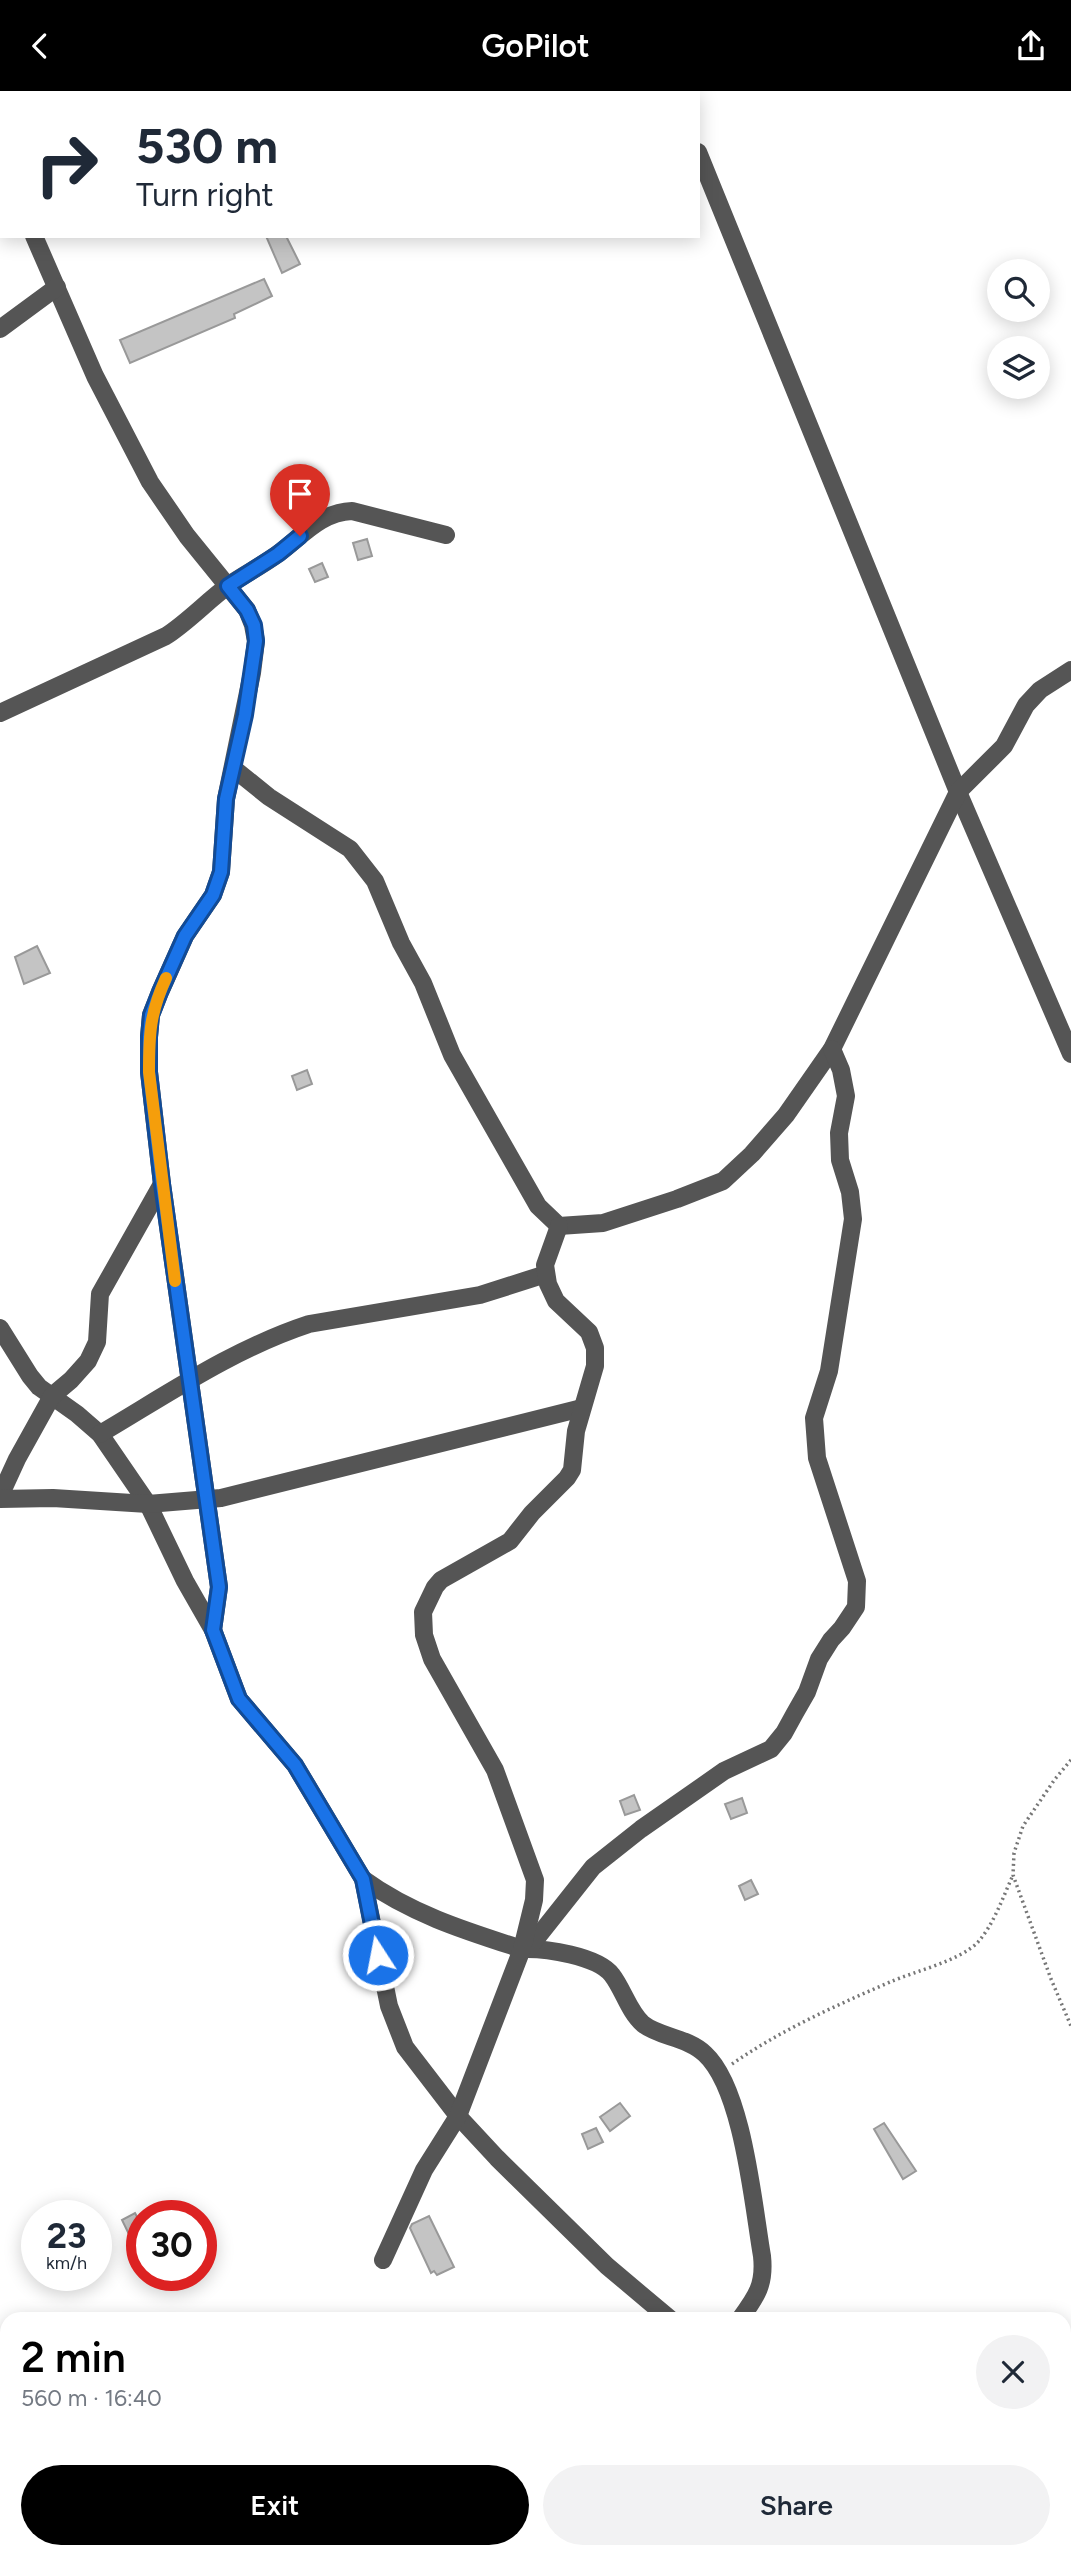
<!DOCTYPE html>
<meta charset="utf-8">
<style>
body{margin:0;font-family:Figtree,sans-serif;background:#f2f2f3;color:#1f2937;height:100vh;display:flex;flex-direction:column;font-size:26px;white-space:nowrap}
*{box-sizing:border-box;margin:0}
p{font-size:23px;color:#747a83}
.icon{flex:none;width:38px;height:38px;fill:none;stroke:currentColor;stroke-width:2;stroke-linecap:round;stroke-linejoin:round}
.map{position:relative;flex:1;overflow:hidden}
.panel{position:absolute;left:0px;top:2221px;width:1071px;height:247px;display:flex;flex-direction:column;background:#fff;border-radius:21px 21px 0 0;box-shadow:0 4px 18px #0003}
.panel>*{flex:none}
.banner{position:absolute;left:0px;top:0px;width:700px;height:147px;box-shadow:0 4px 18px #0003;background:#fff;color:#1f2937;overflow:hidden}
.controls{position:absolute;left:987px;top:168px;display:grid;gap:14px}
.controls a{display:grid;place-items:center;width:63px;height:63px;border-radius:50%;background:#fff;box-shadow:0 4px 18px #0003;font-size:35px}
.speed{position:absolute;left:21px;top:2109px;display:flex;gap:14px;font-size:35px;font-weight:700;text-align:center}
.speed>*{display:grid;place-content:center;width:91px;height:91px;border-radius:50%;background:#fff;box-shadow:0 4px 18px #0003;line-height:1}
.speed small{font-size:18px;font-weight:400}
.speed .limit{border:10px solid #d22;background:#fff;color:#111}
.pin{position:absolute;display:grid;place-items:center;width:60px;height:60px;color:#fff;margin:-72px -30px;border-radius:50% 50% 50% 0;rotate:-45deg;box-shadow:0 0 7px #0007}
.pin .icon{rotate:45deg}
.me{position:absolute;width:77px;margin:-38px;rotate:349deg;stroke-linejoin:round;filter:drop-shadow(0 0 5px #0008)}
.turn{display:flex;align-items:center;gap:24px;height:147px;padding:0 21px;font-size:32px}
.turn .icon{width:91px;height:91px;stroke-width:2.5}
.turn b{display:block;font-size:49px;line-height:60px}
.round{display:grid;place-items:center;flex:none;width:74px;height:74px;border-radius:37px;background:#f2f2f3}
.headline{display:flex;align-items:center;justify-content:space-between;height:119px;padding:0 21px}
h1{font-size:42px;font-weight:600;line-height:52px;color:#000}
.primary-button{display:flex;gap:14px;margin-top:auto;padding:14px 21px}
.primary-button a{flex:1;height:80px;border-radius:42px;background:#000;color:#fff;font-size:28px;font-weight:600;line-height:80px;text-align:center}
.primary-button a+a{background:#f2f2f3;color:#1f2937}
header{display:flex;justify-content:space-between;align-items:center;height:91px;padding:0 21px;background:#000;color:#fff;font-size:32px;font-weight:600}
.map>svg:first-child{display:block}
.building{fill:#c4c4c4;stroke:#999;stroke-width:2}
.lines{fill:none;stroke-linecap:round;stroke-linejoin:round}
.path{stroke:#777;stroke-width:3.5;stroke-dasharray:2 3.5;stroke-linecap:butt}
.minor{stroke:#555;stroke-width:18}
.route-casing{stroke:#114b97;stroke-width:18}
.route{stroke:#1a73e8;stroke-width:12}
.slow{stroke:#f59e0b;stroke-width:12}
</style>
<header><svg class="icon" aria-label="back" viewBox="0 0 24 24"><path d="M15 5l-7 7 7 7"/></svg>GoPilot<svg class="icon" aria-label="share" viewBox="0 0 24 24"><path d="M12 15V3M7 8l5-5 5 5M5 13v7h14v-7"/></svg></header>
<div class="map">
<svg width="1071" height="2467" viewBox="0 0 1071 2467">
<rect width="100%" height="100%" fill="#fff"/>
<g class="building">
<path d="M266 145H286L300 173 282 182Z"/>
<path d="M264 188 272 205 234 223 235 227 130 272 120 249Z"/>
<path d="M367 448 372 465 358 469 353 452Z"/>
<path d="M322 472 328 486 315 491 309 478Z"/>
<path d="M37 855 50 882 24 893 15 866Z"/>
<path d="M307 979 312 993 297 999 292 985Z"/>
<path d="M634 1704 640 1719 625 1724 620 1710Z"/>
<path d="M742 1707 747 1722 731 1728 725 1713Z"/>
<path d="M751 1789 758 1803 745 1809 739 1795Z"/>
<path d="M620 2012 630 2025 610 2040 600 2026Z"/>
<path d="M884 2032 916 2080 903 2088 874 2038Z"/>
<path d="M596 2037 603 2051 588 2058 582 2043Z"/>
<path d="M135 2122 142 2135V2170L122 2129Z"/>
<path d="M429 2125 454 2176 437 2184 434 2180 431 2182 410 2137 412 2133Z"/>
</g>
<g class="lines">
<g class="path">
<path d="M1071 1669 1055 1688 1023 1735 1014 1762 1013 1784 1051 1888 1071 1935"/>
<path d="M732 1973C781 1939 835 1915 890 1891 915 1880 960 1870 978 1851 994 1833 1003 1806 1013 1784"/>
<path d="M1064 2422 1071 2420"/>
<path d="M1016 2467 1022 2460"/>
</g>
<g class="minor">
<path d="M674 0V2"/>
<path d="M698 61 958 701 1071 963"/>
<path d="M0 71 2 75"/>
<path d="M34 145 95 285 150 391 187 445 247 519 253 534 256 550 252 582 226 708 221 781 213 804 185 845 160 901 151 924 149 946V981L162 1093 219 1496 213 1539"/>
<path d="M0 238 57 196"/>
<path d="M0 622 166 545C189 530 207 510 229 494 245 483 263 474 279 462 302 445 321 421 352 420L446 444"/>
<path d="M233 677 269 706 350 758 375 790 401 852 423 892 452 964 538 1115 559 1135 603 1132 677 1108 723 1090 752 1063 786 1024 832 958 958 701 1004 655 1026 614 1040 599 1071 579"/>
<path d="M0 1237 30 1285 39 1296 77 1323 100 1343 148 1413 185 1490 213 1539 239 1608 295 1674 363 1788 389 1915 405 1956 458 2025 497 2067 607 2175 670 2228"/>
<path d="M100 1343C168 1303 233 1258 309 1233L480 1204 546 1183"/>
<path d="M0 1405 17 1368 52 1305 71 1289 88 1270 97 1251 100 1203 162 1093"/>
<path d="M0 1408 53 1407 148 1413 221 1407 582 1317"/>
<path d="M363 1788C411 1823 466 1840 522 1858 545 1857 598 1865 612 1884 623 1898 629 1921 643 1933 659 1946 687 1946 705 1963 743 1998 753 2113 762 2165 765 2193 757 2205 740 2228"/>
<path d="M528 1858 593 1776 641 1738 724 1680 771 1658 784 1642 795 1622 807 1601 819 1568 831 1549 842 1537 856 1516 857 1490 817 1367 814 1327 829 1280 853 1128 850 1101 840 1069 839 1042 846 1005 841 979 832 958"/>
<path d="M383 2169 424 2079 458 2025 522 1858 534 1809 535 1789 495 1679 432 1568 424 1544 423 1521 435 1496 441 1489 510 1450 532 1422 567 1387 572 1379 576 1340 595 1275V1257L589 1241 556 1210 548 1193 545 1174 559 1135"/>
<path d="M880 2460 888 2467"/>
</g>
</g>
<g class="lines">
<g class="route-casing">
<path id="route" d="M300 445 278 463 228 495 247 519 254 534 256 550 245 624 226 708 221 781 213 804 185 845 160 901 151 924 149 946V981L162 1093 219 1496 213 1539 239 1608 295 1674 363 1788 378 1864"/>
</g>
<use href="#route" class="route"/>
<path class="slow" d="M166 887C150 922 149 942 149 981L175 1190"/>
</g>
</svg>
<div class="controls">
<a><svg class="icon" aria-label="search" viewBox="0 0 24 24"><circle cx="10" cy="10" r="6"/><path d="M15 15l6 6"/></svg></a>
<a><svg class="icon" aria-label="layers" viewBox="0 0 24 24"><path d="M12 4l9 5-9 5-9-5zM3 14l9 5 9-5"/></svg></a>
</div>
<div class="speed"><div>23<small>km/h</small></div><div class="limit">30</div></div>
<div class="pin" style="left:300px;top:445px;background:#d93025"><svg class="icon" aria-label="arrive" viewBox="0 0 24 24"><path d="M6 21V4h12l-3 4 3 4H6"/></svg></div>
<svg class="me" style="left:378px;top:1864px" viewBox="-20 -20 40 40"><circle r="17" fill="#1a73e8" stroke="#fff" stroke-width="3"/><path d="M0-11L8 9 0 5-8 9z" fill="#fff"/></svg>
<div class="banner">
<div class="turn"><svg class="icon" aria-label="right" viewBox="0 0 24 24"><path d="M7 20v-9h11M14 6l5 5-5 5"/></svg><div><b>530 m</b>Turn right</div></div>
</div>
<section class="panel">
<div class="headline"><div><h1>2 min</h1><p>560 m · 16:40</p></div><a class="round"><svg class="icon" aria-label="close" viewBox="0 0 24 24"><path d="M6 6l12 12M18 6L6 18"/></svg></a></div>
<div class="primary-button"><a>Exit</a><a>Share</a></div>
</section>
</div>
